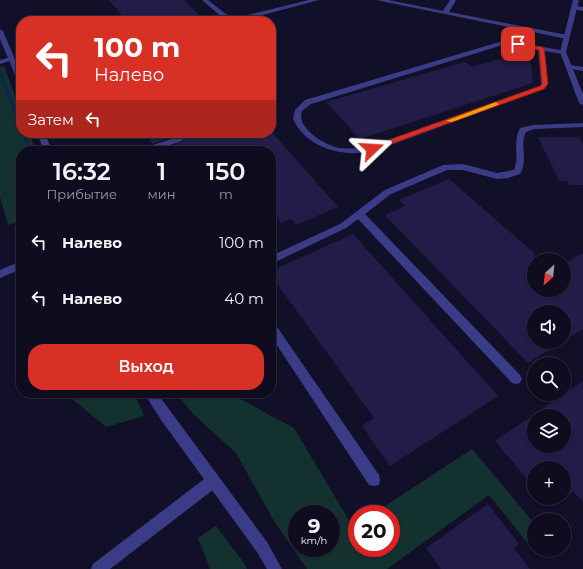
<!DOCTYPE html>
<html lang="ru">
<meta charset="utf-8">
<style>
body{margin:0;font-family:Montserrat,sans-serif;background:#171527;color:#f1f3f6;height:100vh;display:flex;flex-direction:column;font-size:15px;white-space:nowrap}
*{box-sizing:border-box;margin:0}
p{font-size:13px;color:#9b9ba4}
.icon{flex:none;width:22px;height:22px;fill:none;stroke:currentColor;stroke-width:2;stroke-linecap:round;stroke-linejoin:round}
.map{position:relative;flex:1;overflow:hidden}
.drawer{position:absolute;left:16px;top:146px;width:260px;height:252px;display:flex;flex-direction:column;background:#0e0c1e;border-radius:16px;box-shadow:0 1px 3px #0004,0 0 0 1px #2e2c3c}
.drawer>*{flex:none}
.guide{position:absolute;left:16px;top:16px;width:260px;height:122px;border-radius:16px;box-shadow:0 1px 3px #0004,0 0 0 1px #2e2c3c;background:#d93025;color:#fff;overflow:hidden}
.needle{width:26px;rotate:207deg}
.tools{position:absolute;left:527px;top:253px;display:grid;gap:8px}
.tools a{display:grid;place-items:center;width:44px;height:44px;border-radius:50%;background:#0e0c1e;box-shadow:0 1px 3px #0004,0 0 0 1px #2e2c3c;font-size:20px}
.speed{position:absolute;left:288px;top:505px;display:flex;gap:8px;font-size:20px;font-weight:700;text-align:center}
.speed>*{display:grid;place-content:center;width:52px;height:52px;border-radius:50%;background:#0e0c1e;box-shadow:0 1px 3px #0004,0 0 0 1px #2e2c3c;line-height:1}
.speed small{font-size:10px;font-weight:400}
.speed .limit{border:6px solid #d22;background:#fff;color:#111}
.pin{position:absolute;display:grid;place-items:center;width:34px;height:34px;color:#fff;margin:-17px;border-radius:8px;box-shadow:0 2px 6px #0006}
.me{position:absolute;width:44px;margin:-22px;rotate:70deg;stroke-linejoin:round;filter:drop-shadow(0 0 3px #0008)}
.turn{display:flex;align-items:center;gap:14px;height:84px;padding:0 12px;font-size:18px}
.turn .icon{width:52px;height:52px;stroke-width:2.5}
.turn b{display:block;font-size:28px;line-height:34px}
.then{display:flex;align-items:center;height:38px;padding:0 12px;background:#0003;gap:8px;font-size:15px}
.eta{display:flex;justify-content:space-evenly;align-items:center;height:68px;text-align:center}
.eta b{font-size:24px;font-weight:600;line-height:28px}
.button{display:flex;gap:8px;margin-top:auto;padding:8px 12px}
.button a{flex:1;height:46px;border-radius:16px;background:#d93025;color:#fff;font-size:16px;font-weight:600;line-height:46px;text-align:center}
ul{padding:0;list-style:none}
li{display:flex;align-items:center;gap:12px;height:56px;padding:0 12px}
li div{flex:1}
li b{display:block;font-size:15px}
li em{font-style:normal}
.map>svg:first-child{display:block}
.green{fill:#13322f;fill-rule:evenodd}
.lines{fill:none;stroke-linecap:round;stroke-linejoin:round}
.stream{fill:#0c274b;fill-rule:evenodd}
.building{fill:#221c49;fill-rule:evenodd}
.service{fill:#3b3c87;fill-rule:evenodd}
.minor{fill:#3b3c87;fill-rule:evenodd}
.route{fill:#d93025;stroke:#8d1f18}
.slow{fill:#f59e0b}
</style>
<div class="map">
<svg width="583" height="569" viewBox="0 0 583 569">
<rect width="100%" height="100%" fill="#121028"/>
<g class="green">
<path d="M4 66 21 112V133H29L36 151H21V212H19L21 221 8 225 0 197V67Z"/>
<path d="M68 393H134L144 416 106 427 70 397Z"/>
<path d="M176 393H229L294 428 353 527 357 525V548H391V514H373L472 449 534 523V546L526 541 489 495 387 569H307L274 521 236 453 193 414ZM297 514H331V548H297Z"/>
<path d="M216 526 244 563 247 569H210L198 538Z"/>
</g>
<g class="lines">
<g class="stream">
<path d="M0 72 2 73 21 121V128L19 127 0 78Z"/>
<path d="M22 133H26L32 151H28Z"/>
</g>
</g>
<g class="building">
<path d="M109 0H184L205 21H147L145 18 127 21Z"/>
<path d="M520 53 530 54 533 83 360 139 326 102 465 62 472 67Z"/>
<path d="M271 131 338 207 296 225 292 219 281 223 271 209V151H157L182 142 184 139 179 136 152 144 146 133H271Z"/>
<path d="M538 137H579L583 144V185H569L567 181H559Z"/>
<path d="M449 179 534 253V290H564V264L583 253V329L564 341V312H534V342H562L528 363 385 215 405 206 399 200Z"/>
<path d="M353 234 498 396 390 466 362 426 374 418 271 275V271Z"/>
<path d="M583 381V502L573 491 564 498V468H534V487L495 441ZM534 416H564V446H534Z"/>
<path d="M488 504 519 544 514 548 530 569H441L426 548Z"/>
</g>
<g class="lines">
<g class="service">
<path d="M202 0H208L227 15 240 17 309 0H319L240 21 223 18Z"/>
<path d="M376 0H388L443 11 450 0H456L449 12 567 35 570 37 567 39Z"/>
<path d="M574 6 583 7V11L572 9V7Z"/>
<path d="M506 40 565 51V53L563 54 545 51 548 84 544 88 375 151C345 158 307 149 293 119L295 110 305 100ZM506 44 538 50 541 84 540 86 368 147C358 148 348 149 339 148 324 145 296 128 302 111L311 104Z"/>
<path d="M11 57 14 59 13 60 0 64V60Z"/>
<path d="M569 65 583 67V71L567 68V66Z"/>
<path d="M583 123V127L534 129 526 132C519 147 529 158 520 174L508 178 497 179 463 170H447L391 194 365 214 520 375 522 379 520 383 516 384 512 383 358 219 346 228 271 264V256L340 224 385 190 443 165 463 164 497 173 514 170C520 155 512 143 520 128L533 125Z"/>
<path d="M179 137 183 139 182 141 151 151H139L140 149Z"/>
<path d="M21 261V269L0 278V270Z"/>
<path d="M271 322 275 324 379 475 380 480 379 485 374 486 369 485 271 336Z"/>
<path d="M213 475 218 476 219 481 218 486 110 569H91L93 564 208 476Z"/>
</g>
<g class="minor">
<path d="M573 0H579L566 52 583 94V105L579 103 560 52Z"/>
<path d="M0 29 3 31 21 74V84L18 82 0 39Z"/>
<path d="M37 133H45L52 151H44Z"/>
<path d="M144 393H157L267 542 282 569H267L257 552 161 420Z"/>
</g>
</g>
<path class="route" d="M516 43 542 47 544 48 548 84 544 89 374 150H369V147L540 86 542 84 539 50 516 46Z"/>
<path class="slow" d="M496 102 499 104 498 105 452 122 446 121Z"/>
</svg>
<div class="tools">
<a><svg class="needle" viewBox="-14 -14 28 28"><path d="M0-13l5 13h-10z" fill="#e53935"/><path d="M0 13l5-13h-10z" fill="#9b9ba4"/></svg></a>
<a><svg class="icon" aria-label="sound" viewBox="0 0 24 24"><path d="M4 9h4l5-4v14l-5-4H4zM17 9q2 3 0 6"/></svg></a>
<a><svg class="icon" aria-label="search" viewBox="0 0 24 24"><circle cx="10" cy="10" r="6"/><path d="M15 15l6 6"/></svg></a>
<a><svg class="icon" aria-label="layers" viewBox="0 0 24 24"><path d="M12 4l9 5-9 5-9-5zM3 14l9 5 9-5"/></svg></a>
<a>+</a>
<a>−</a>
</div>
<div class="speed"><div>9<small>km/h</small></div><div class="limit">20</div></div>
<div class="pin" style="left:518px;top:44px;background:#d93025"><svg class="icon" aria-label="arrive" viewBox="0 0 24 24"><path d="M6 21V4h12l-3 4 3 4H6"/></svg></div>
<svg class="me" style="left:372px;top:149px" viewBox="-20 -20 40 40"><path d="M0-17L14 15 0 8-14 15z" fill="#d93025" stroke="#fff" stroke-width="4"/></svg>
<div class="guide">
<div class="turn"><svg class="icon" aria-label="left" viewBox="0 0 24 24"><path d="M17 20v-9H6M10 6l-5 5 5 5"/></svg><div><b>100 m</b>Налево</div></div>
<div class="then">Затем<svg class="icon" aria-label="left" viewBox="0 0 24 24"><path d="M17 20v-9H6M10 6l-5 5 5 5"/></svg></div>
</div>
<section class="drawer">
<div class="eta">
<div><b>16:32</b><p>Прибытие</p></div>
<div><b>1</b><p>мин</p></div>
<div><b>150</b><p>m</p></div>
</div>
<ul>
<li><svg class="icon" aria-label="left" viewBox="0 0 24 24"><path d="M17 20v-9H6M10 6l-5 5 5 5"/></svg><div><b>Налево</b></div><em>100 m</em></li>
<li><svg class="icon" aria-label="left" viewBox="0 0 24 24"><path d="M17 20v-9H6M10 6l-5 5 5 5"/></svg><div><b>Налево</b></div><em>40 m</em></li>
</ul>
<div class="button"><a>Выход</a></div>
</section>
</div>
